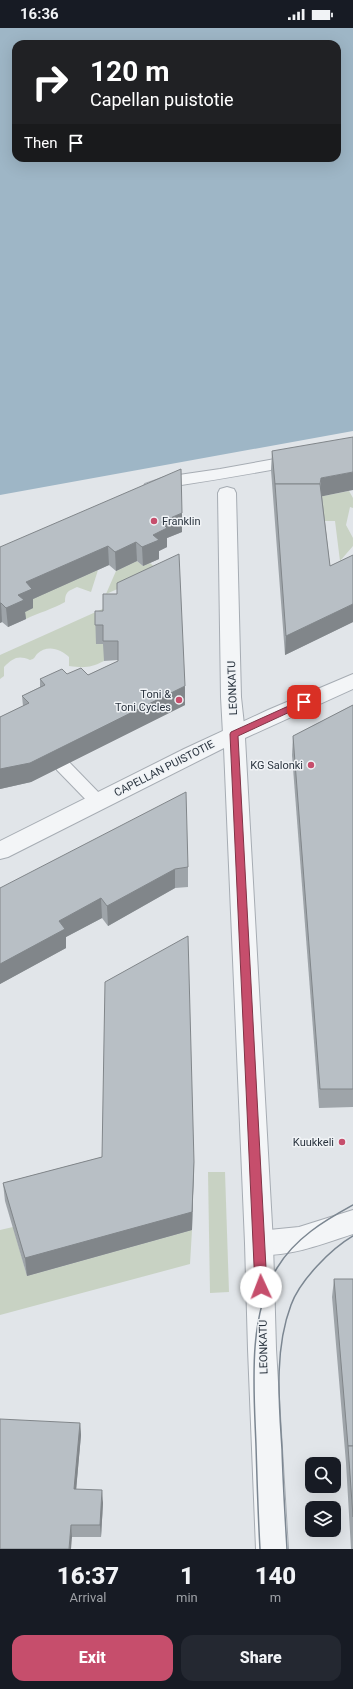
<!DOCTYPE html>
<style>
body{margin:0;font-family:Roboto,sans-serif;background:#242831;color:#f1f3f6;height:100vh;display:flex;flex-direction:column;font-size:15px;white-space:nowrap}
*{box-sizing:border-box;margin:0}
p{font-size:13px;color:#9ea1a6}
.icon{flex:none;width:22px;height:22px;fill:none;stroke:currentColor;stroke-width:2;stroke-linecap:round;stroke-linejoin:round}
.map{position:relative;height:1521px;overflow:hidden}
.details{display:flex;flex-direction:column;background:#171b24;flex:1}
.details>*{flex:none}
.guide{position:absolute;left:12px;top:12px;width:329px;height:122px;border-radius:12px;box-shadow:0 4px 16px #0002;background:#202124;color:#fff;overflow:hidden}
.fabs{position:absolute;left:305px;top:1429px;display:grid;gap:8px}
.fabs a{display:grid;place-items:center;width:36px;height:36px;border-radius:8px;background:#171b24;box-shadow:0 4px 16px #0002;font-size:20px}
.pin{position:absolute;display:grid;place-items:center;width:34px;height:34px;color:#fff;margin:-17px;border-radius:8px;box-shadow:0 2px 6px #0006}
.me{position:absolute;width:44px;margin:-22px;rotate:358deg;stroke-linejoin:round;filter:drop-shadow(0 0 3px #0008)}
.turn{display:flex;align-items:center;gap:14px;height:84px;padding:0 12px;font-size:18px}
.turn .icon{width:52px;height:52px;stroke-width:2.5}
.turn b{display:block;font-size:28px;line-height:34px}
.then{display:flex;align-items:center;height:38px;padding:0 12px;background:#0003;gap:8px;font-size:15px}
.eta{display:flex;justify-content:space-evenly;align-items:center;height:68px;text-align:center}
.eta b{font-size:24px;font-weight:800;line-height:28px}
.cta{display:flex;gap:8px;margin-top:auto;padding:8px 12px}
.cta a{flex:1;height:46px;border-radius:12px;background:#c64e6c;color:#fff;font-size:16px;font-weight:800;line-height:46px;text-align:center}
.cta a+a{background:#242831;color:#f1f3f6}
.status{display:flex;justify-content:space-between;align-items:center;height:28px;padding:0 20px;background:#171b24;direction:ltr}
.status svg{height:11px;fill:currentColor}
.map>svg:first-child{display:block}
.green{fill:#c8d2c3}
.water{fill:#9eb6c6;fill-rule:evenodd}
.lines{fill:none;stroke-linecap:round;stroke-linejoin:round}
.service-casing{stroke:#a6acb3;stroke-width:2}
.pedestrian-casing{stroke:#a6acb3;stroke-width:2}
.minor-casing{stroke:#a6acb3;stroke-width:2}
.tertiary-casing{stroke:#a6acb3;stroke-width:2}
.service{fill:#f3f5f7;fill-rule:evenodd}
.pedestrian{fill:#f3f5f7;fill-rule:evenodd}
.minor{fill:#f3f5f7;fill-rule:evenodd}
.tertiary{fill:#f3f5f7;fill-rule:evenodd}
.tram{stroke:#7b8691;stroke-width:1.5}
.wall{fill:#9ea4a9}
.shaded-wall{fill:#81868a}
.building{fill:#b8bfc5;stroke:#81868a}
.route{fill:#c64e6c;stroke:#813346}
.poi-dot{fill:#c64e6c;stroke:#f0f3f6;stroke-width:1.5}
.labels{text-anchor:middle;stroke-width:3;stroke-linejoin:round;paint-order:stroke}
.poi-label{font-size:11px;fill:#2a343f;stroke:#f0f3f6;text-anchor:end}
.street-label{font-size:11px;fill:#2a343f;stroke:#f0f3f6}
</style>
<div class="status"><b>16:36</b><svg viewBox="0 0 49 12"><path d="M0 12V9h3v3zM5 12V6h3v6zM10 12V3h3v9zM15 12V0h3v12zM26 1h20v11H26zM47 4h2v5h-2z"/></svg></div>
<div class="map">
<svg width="353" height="1521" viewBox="0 0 353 1521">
<rect width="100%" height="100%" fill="#e1e5e9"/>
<g class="green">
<path d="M349 463 353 470V480L350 479 346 497 353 510V518L340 533 335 493H321L319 469Z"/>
<path d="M137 533 143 538 150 535 159 543 106 566 116 543Z"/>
<path d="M98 542 91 564 77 559C68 563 65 564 65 574 53 581 38 585 26 591L20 586 27 573Z"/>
<path d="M118 574 104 616V633C90 640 84 640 69 638V629C61 621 47 616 37 626 34 630 34 631 30 632 18 627 13 630 4 639V648L0 651V627Z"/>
<path d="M208 1144H225L229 1264 210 1265Z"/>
<path d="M13 1199 27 1248 192 1202 190 1236 0 1287V1202Z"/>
</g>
<path class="water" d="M0 0H353V403L0 467ZM16 16H337V130H16Z"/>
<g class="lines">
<g class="service-casing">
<path id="service" d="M63 732 69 734 104 770 107 774 104 778 98 780 92 778 57 742 55 738 57 734Z"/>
</g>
<g class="pedestrian-casing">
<path id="pedestrian" d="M353 417V427C294 438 234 449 175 458 164 460 157 467 145 464L143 460 145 456 165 449 220 441Z"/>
</g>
<g class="minor-casing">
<g id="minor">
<path d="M227 459 234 461 236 465 241 669 245 706 242 711 234 713 226 711 223 706 221 669 218 465 220 461Z"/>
<path d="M353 1182V1206C325 1215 278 1234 249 1224L245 1215 249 1206 259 1203 299 1199Z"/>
</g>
</g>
<g class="tertiary-casing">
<path id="tertiary" d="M353 646V661L245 710 273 1215 276 1321 288 1521H256L248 1321 245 1215 224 720 8 829 0 831V813L184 721 268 682Z"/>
</g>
<use href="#service" class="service"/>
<use href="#pedestrian" class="pedestrian"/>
<use href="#minor" class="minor"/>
<use href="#tertiary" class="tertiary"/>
<g class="tram">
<path d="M260 1521C258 1487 257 1452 256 1418 254 1362 247 1290 277 1240 295 1210 324 1193 353 1177"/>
<path d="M287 1521C285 1488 283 1454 282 1421 279 1374 274 1322 291 1277 300 1252 331 1221 353 1208"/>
</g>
</g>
<g class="wall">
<path d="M272 423 322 468 330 538 353 527V594L285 627 271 442Z"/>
<path d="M182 504 167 510V519L159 523V531L143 538 137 533 116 543 109 537 33 571V580L25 584 26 591 8 599 2 594 0 595V519Z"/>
<path d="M95 583 185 677 31 754 0 761V689L23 678 22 668 40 659V651L67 646 88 647 118 633V632L104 633 103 616H96Z"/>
<path d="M353 677V1079L319 1080 292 727 293 708Z"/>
<path d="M188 839V859L175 860 108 898 102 890 66 909V920L0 956V860Z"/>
<path d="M102 1129 194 1134 192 1202 27 1248 5 1173 3 1155Z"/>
<path d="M334 1251H353V1521H351L346 1435 332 1269Z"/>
<path d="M80 1395 81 1407 76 1462 103 1475 101 1509H72L0 1521Z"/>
</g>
<g class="shaded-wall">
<path d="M353 444V462L319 469 321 450Z"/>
<path d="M182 485V504L167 510V519L159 523V531L143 538 142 519 153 507 161 494Z"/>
<path d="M136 514 137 533 116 543 115 524Z"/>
<path d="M108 518 109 537 33 571V580L25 584 26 591 8 599 6 580 18 567 26 554Z"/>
<path d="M0 575H1L2 594 0 595Z"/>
<path d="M353 576V594L285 627 286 608Z"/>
<path d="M185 658V677L31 754 0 761V741Z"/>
<path d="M175 841V860L108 898 107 878Z"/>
<path d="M101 870 102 890 66 909V920L0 956V936L59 893Z"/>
<path d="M194 1134 192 1202 27 1248 25 1230Z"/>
<path d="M80 1395 81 1407 75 1474 74 1461Z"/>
<path d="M102 1462 103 1475 101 1509 100 1497Z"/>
<path d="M71 1497 72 1509 71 1521H69Z"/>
</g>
<g class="building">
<path d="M353 409V444L321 450 320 456H275L272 423Z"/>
<path d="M181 441 182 485 161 494 167 500 153 507 159 512 142 519 136 514 115 524 108 518 26 554 32 561 18 567 24 572 6 580 1 575H0V519Z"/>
<path d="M275 456H320L330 538 353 527V576L286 608Z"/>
<path d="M179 526 185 658 30 735 0 741V689L29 675 22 668 45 657 40 651 62 641 67 646 81 640 88 647 118 633V613H103V597H95V583H103V566H117V555Z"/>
<path d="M353 677V1061H320L293 708Z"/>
<path d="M186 764 188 839 175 841 107 878 101 870 59 893 65 901 0 936V860Z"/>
<path d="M188 908 194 1134 192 1184 25 1230 3 1155 102 1129 105 954Z"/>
<path d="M334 1251H353V1418H348Z"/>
<path d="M0 1391 80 1395 74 1461 102 1462 100 1497H71L69 1521H0Z"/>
<path d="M348 1418H353V1489Z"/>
</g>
<path class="route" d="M304 671 308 674 307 676 238 708 267 1259 265 1263 261 1265 257 1263 255 1259 230 706 231 704Z"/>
<g class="poi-dot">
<circle cx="154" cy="493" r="4"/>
<circle cx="179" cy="672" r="4"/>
<circle cx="311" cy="737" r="4"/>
<circle cx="342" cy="1114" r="4"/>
</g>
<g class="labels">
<g class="poi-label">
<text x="162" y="497" text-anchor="start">Franklin</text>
<text x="171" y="670">Toni &amp;<tspan x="171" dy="13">Toni Cycles</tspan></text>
<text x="303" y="741">KG Salonki</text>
<text x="334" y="1118">Kuukkeli</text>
</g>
<g class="street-label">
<text transform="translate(232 660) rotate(-92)" y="4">LEONKATU</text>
<text transform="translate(164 740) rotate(-27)" y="4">CAPELLAN PUISTOTIE</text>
<text transform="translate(263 1319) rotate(-91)" y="4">LEONKATU</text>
</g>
</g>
</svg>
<div class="fabs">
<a><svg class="icon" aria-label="search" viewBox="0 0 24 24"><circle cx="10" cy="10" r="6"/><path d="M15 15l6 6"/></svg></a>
<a><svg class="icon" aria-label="layers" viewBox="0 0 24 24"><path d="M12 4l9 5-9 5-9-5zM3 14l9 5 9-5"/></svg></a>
</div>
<div class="pin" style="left:304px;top:674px;background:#d93025"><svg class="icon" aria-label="arrive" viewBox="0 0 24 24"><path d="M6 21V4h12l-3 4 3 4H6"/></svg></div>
<svg class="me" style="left:261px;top:1259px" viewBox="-20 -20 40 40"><circle r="19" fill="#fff"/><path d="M0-13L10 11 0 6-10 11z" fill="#c64e6c"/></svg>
<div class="guide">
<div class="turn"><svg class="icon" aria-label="right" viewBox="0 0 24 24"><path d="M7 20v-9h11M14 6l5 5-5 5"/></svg><div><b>120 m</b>Capellan puistotie</div></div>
<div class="then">Then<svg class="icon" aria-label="arrive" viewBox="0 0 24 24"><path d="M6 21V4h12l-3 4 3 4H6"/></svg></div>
</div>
</div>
<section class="details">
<div class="eta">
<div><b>16:37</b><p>Arrival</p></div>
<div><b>1</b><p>min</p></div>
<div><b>140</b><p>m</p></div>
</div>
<div class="cta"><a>Exit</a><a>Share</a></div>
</section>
